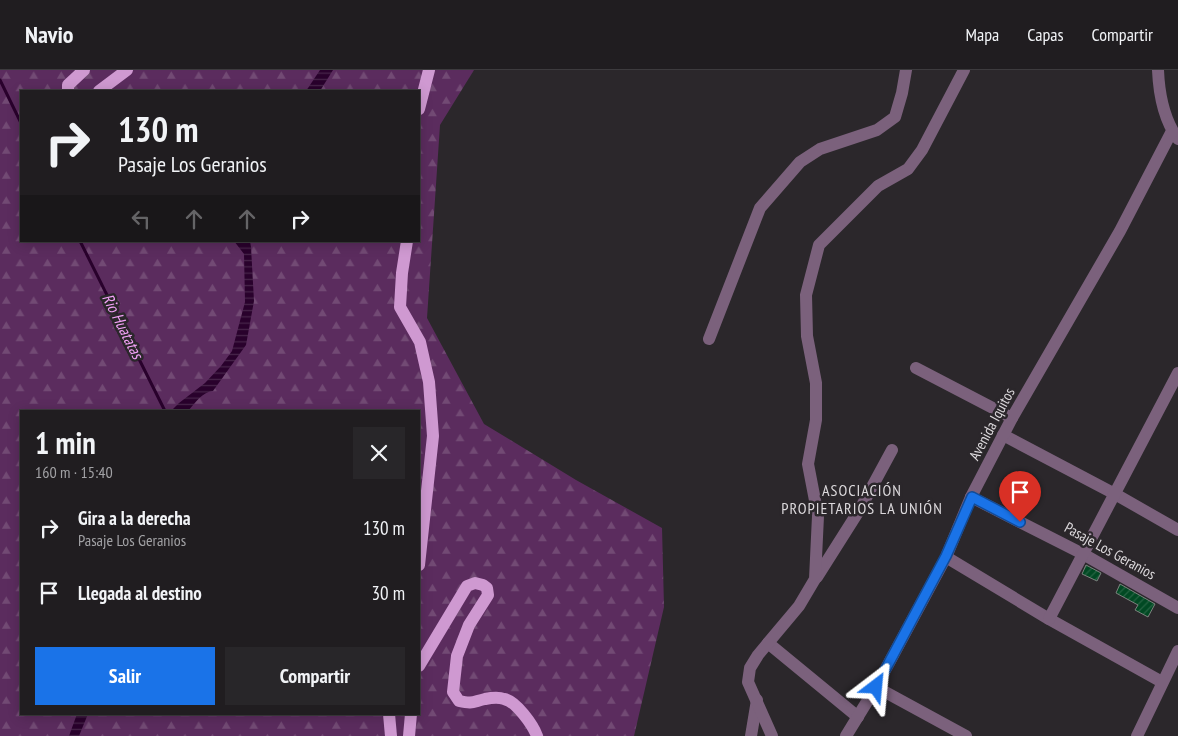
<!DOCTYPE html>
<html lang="es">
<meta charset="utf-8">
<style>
body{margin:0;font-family:"PT Sans Narrow",sans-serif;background:#282629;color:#f1f3f6;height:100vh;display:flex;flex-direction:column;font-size:19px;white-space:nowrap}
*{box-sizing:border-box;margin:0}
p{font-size:16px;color:#a2a2a5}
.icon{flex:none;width:28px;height:28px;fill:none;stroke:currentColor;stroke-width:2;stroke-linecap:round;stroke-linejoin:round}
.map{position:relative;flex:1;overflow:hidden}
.details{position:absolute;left:20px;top:340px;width:400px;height:305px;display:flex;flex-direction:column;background:#201d20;border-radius:0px;box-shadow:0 2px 12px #0003,0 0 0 1px #3d3b3e}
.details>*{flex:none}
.banner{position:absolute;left:20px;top:20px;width:400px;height:152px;border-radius:0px;box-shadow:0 2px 12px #0003,0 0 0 1px #3d3b3e;background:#201d20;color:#f1f3f6;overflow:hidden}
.pin{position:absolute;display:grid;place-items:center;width:42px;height:42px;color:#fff;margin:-51px -21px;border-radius:50% 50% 50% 0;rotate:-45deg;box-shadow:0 0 5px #0007}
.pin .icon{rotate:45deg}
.me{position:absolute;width:55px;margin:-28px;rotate:29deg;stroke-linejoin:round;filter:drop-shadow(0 0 4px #0008)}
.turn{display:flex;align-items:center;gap:18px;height:105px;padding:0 15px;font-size:22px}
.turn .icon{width:65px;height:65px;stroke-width:2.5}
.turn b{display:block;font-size:35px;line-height:42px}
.lanes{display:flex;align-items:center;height:48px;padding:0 15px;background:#0003;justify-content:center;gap:25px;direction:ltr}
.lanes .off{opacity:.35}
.round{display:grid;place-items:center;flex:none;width:52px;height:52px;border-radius:0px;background:#282629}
.headline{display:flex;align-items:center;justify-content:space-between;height:85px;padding:0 15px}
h1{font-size:30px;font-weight:800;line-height:38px}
.button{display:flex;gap:10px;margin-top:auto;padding:10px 15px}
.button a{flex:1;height:58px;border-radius:0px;background:#1a73e8;color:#fff;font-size:20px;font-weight:800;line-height:58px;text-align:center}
.button a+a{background:#282629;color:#f1f3f6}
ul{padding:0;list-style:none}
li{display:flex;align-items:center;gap:15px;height:65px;padding:0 15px}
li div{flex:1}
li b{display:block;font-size:19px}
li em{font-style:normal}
header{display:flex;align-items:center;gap:30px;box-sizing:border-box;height:70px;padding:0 25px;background:#201d20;border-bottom:1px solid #3d3b3e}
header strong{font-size:24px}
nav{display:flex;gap:28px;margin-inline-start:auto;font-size:18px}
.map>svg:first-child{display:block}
.forest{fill:url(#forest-firs);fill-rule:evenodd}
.water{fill:url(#water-rules)}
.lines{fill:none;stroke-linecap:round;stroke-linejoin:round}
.stream{stroke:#29012c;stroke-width:3}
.building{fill:url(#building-hatch);stroke:#7b817d}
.minor{stroke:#7b617c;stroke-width:12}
.major{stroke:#cf99d1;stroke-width:12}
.route-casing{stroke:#114b97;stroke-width:12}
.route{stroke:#1a73e8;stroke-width:9}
.labels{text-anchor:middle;stroke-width:5;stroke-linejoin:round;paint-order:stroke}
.street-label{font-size:15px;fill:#dcd9dc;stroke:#2b272b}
.water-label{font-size:16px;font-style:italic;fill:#f2a1f6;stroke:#2b272b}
.neighbourhood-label{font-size:16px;letter-spacing:1px;fill:#dcd9dc;stroke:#2b272b}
</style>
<header>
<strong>Navio</strong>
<nav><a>Mapa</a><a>Capas</a><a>Compartir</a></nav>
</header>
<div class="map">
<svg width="1178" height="666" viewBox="0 0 1178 666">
<defs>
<pattern id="forest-firs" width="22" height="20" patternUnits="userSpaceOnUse" patternTransform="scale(1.25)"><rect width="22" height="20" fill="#5b2c5e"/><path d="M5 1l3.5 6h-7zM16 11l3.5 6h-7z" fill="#724a74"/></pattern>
<pattern id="water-rules" width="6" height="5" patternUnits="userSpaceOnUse" patternTransform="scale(1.25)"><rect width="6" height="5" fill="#29012c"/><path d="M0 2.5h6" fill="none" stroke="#47254a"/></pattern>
<pattern id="building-hatch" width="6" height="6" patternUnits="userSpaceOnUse" patternTransform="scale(1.25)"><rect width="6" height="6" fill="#014923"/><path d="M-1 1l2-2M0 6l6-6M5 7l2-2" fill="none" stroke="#256342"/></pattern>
</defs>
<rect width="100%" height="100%" fill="#2b272b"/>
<path class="forest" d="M0 0H474L440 55 427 248 484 354 576 410 662 458 664 537 634 666H0ZM21 21H419V171H21ZM21 341H419V644H21Z"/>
<g class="water">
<path d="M320 0H333L320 21H306Z"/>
<path d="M234 171H250L251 177 254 231 246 275 213 321C202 322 195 333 188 341H171L179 333 205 313 221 296 232 281 245 232 244 184Z"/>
<path d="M77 644H88L79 666H69Z"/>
</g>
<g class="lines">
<g class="stream">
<path d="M0 10 21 53"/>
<path d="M80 171 165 341"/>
</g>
</g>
<g class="building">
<path d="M1086 495 1101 503 1097 511 1082 504Z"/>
<path d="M1120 514 1155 534 1148 547 1135 540 1138 535 1116 523Z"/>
</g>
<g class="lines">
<g class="minor">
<path d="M1158 0C1159 24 1164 50 1178 69"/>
<path d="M709 269 760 138 800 92 820 79 877 60 895 47 902 23 906 0"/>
<path d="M916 298 1012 348"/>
<path d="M1003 365 1115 424 1178 460"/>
<path d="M971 427 1083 484 1178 538"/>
<path d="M946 487 1049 549 1162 612"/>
<path d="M817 507 860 439 892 380"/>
<path d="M1049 549 1178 303"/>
<path d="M768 573 858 647"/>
<path d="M876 617 966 666"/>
<path d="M751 666 757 630"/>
<path d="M772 666 748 612 750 598 758 585 799 536 815 509 818 446 808 394 816 350V313L807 266 806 225 819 175 878 116 908 99 922 80 964 0"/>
<path d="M846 666 876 617 946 487 971 427 1012 348 1120 161 1172 61"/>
<path d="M1137 666 1178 581"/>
</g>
<g class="major">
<path d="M68 21V15L84 0"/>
<path d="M99 21 127 0"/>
<path d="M419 39 429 0"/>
<path d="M407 171 402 203 400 237 420 272 429 312 433 366 419 495"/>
<path d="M419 596 467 516 475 513 483 515 487 518 488 525 469 555 457 586 453 622 459 631C473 634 472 632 485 629 490 628 499 627 504 629 516 631 533 655 537 666"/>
<path d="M389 644 391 666"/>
<path d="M409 666 411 644"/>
</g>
</g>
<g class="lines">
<g class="route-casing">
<path id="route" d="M876 617 946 486 972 427 1020 452"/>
</g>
<use href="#route" class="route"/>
</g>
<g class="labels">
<g class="street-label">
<text transform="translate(992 354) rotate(-62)" y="5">Avenida Iquitos</text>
<text transform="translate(1110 481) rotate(29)" y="5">Pasaje Los Geranios</text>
</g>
<g class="water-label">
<text transform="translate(123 256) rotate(63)" y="6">Rio Huatatas</text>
</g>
<g class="neighbourhood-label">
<text x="862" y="426">ASOCIACIÓN<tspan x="862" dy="18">PROPIETARIOS LA UNIÓN</tspan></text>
</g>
</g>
</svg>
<div class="pin" style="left:1020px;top:452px;background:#d93025"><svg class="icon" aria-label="arrive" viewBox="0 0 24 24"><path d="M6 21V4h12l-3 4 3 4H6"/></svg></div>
<svg class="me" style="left:876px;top:617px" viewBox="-20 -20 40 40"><path d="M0-17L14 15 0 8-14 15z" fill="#1a73e8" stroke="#fff" stroke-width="4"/></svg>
<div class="banner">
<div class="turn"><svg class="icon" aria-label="right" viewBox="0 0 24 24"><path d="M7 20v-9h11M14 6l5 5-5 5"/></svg><div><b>130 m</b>Pasaje Los Geranios</div></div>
<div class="lanes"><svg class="icon off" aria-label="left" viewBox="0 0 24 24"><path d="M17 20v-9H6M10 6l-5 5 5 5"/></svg><svg class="icon off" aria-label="ahead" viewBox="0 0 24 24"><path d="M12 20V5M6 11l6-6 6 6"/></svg><svg class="icon off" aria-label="ahead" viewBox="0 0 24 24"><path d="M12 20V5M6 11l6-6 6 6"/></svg><svg class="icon" aria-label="right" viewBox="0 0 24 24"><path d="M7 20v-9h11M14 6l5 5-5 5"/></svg></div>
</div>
<section class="details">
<div class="headline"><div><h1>1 min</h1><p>160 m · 15:40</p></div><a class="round"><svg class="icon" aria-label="close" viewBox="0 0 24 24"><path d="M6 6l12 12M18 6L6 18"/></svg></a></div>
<ul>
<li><svg class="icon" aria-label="right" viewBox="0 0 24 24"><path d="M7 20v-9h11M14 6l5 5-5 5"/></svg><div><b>Gira a la derecha</b><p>Pasaje Los Geranios</p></div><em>130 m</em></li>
<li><svg class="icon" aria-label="arrive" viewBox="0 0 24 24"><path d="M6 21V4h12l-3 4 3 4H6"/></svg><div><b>Llegada al destino</b></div><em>30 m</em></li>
</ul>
<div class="button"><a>Salir</a><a>Compartir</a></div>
</section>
</div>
